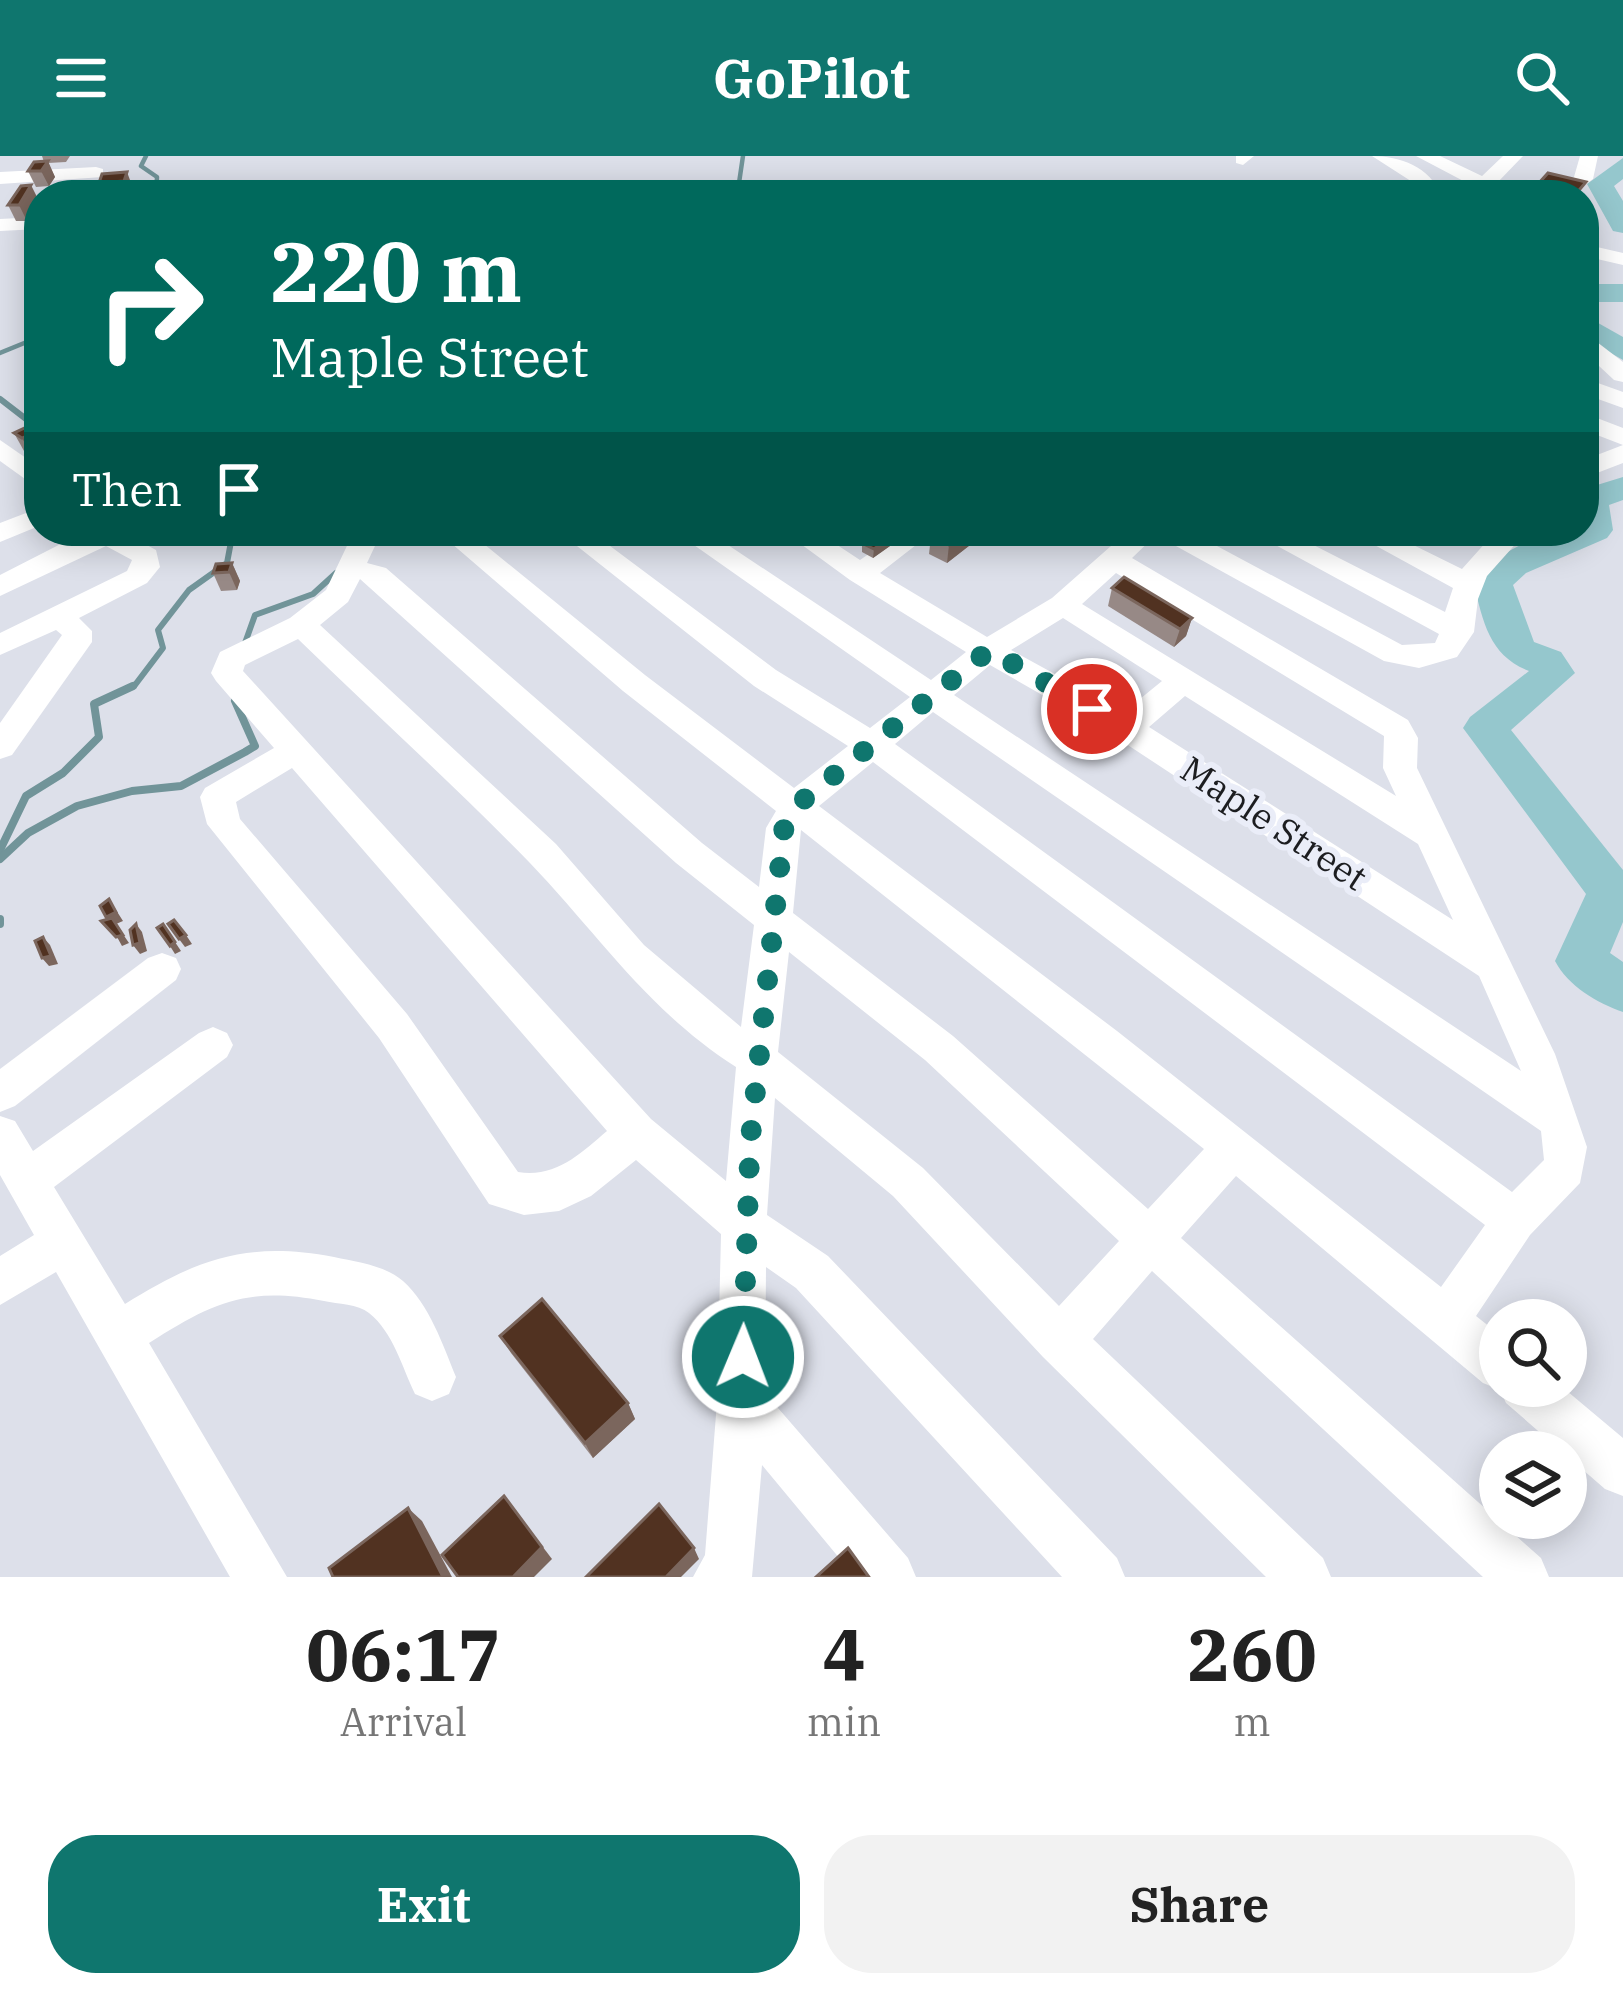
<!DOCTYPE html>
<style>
body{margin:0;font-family:"IBM Plex Serif",serif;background:#f2f2f2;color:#222;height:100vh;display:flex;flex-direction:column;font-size:45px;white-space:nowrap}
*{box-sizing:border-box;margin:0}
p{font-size:39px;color:#767676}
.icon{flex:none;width:66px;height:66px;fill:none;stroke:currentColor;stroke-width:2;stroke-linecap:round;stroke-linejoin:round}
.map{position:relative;height:1421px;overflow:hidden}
.panel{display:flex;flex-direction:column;background:#fff;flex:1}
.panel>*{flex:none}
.hud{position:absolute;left:24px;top:24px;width:1575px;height:366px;border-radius:48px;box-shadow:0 6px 30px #0003;background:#00695c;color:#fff;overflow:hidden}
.fabs{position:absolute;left:1479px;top:1143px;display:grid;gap:24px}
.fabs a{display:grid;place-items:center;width:108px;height:108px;border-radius:50%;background:#fff;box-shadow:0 6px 30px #0003;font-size:60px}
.pin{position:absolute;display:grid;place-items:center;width:102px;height:102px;color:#fff;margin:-51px;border:6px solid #fff;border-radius:50%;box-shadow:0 3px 12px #0007}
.me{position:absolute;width:132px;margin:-66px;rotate:1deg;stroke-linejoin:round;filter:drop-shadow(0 0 9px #0008)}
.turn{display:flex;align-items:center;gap:42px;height:252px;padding:0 48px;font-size:54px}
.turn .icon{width:156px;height:156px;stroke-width:2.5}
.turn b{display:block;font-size:84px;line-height:102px}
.then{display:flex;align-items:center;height:114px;padding:0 48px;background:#0003;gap:24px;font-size:45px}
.eta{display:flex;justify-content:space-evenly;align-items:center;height:204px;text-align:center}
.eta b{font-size:72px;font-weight:800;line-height:84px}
.button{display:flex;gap:24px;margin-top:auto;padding:24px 48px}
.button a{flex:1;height:138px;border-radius:48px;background:#0f766e;color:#fff;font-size:48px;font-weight:800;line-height:138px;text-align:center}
.button a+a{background:#f2f2f2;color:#222}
header{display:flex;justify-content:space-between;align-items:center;height:156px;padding:0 48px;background:#0f766e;color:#fff;font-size:54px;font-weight:800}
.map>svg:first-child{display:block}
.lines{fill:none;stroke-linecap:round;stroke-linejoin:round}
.stream-far2{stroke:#719499;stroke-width:4.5}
.stream-far1{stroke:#719499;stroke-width:6}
.stream{stroke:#719499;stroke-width:8}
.river{fill:#95c7cd;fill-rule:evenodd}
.minor{fill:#fff;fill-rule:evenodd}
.wall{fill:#978986}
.shaded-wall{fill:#7b665d}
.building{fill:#513221;stroke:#7b665d;stroke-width:3}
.route{stroke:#0f766e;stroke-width:21;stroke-dasharray:0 37.8}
.labels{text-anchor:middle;stroke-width:12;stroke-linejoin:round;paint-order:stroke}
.street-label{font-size:36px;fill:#1c1d20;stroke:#eaedf8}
</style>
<header><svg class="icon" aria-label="menu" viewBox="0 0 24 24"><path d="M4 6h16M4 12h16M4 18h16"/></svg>GoPilot<svg class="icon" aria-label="search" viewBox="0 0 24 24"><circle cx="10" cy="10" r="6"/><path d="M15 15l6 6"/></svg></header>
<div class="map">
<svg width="1623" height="1421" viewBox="0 0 1623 1421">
<rect width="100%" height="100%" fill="#dde0ea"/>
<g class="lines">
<g class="stream-far2">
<path d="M146 0 141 10 157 21 156 39"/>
<path d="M743 0 739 27 744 39"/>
<path d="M0 197 39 181"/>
</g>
<g class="stream-far1">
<path d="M0 243 39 273"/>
<path d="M245 487 255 459 313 438 336 417"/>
<path d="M126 533 135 529 163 492 158 474 189 434 227 407 233 375"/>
</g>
<g class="stream">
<path d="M0 694 26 640 63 617 99 581 94 548 133 530"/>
<path d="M0 703 28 677 77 650 132 635 181 630 245 596 255 590 235 545"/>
<path d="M0 763V768"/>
</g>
<g class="river">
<path d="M1623 2V23L1614 30 1623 45V77L1613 75 1587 28Z"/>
<rect x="1584" y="128" width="39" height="18"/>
<path d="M1584 159 1623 181V204L1584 182Z"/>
<path d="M1623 321V344L1609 349 1613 374 1607 382 1526 417 1513 429 1534 486 1561 496 1575 517 1511 574 1623 714V766L1610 797 1623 806V856C1597 847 1568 830 1555 805L1586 738 1463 572 1470 561 1529 515C1490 500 1483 467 1474 428 1496 393 1544 375 1584 375V333Z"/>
</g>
<g class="minor">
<path d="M1236 0H1254L1243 9 1236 7Z"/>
<path d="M1372 0C1400 0 1430 11 1441 39H1421L1417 29Z"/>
<path d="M1416 0H1440L1482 20 1503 0H1523L1497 27 1516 39H1490Z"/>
<path d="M1580 0H1598L1593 23 1575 36 1565 30 1574 21Z"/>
<path d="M96 11 103 13V21L0 28V16Z"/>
<path d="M1201 24 1231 39H1155L1158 35Z"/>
<path d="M39 61V73L0 75V63Z"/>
<path d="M1584 88 1623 97V109L1584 100Z"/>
<path d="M1584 176 1623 206V226L1614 224 1584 196Z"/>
<path d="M1584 222 1623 236V252L1584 238Z"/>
<path d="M1584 257 1623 272V289L1584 274Z"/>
<path d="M0 284 39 311V333L0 305Z"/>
<path d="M1623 289V307L1584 322V304Z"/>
<path d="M39 352V370L0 386V367Z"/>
<path d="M86 375H121L156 394 160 411 147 427 79 462 92 475V486L12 599 0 603V567L62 479 56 474 0 499V477L127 415 132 404 106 390 0 440V419Z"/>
<path d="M354 375H382L367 407 386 412 702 687 759 731 766 672 776 655 623 535 437 375H468L645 519 794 632 848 590 754 530 558 375H590L776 514 870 572 910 541 674 375H707L931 524 966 496 850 424 783 375H816L860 404 902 375H934L880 417 987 481 1052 442 1128 375H1189L1402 489 1435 487 1439 478 1250 375H1286L1445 456 1453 432 1349 375H1385L1462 413 1496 375H1527L1487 420 1478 443 1474 476 1457 501 1419 512 1384 505 1156 379 1132 402 1408 564 1418 582 1417 612 1555 898 1587 991 1580 1027 1530 1079 1476 1160 1500 1179V1230H1561L1623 1282V1340L1605 1333 1506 1247 1500 1234 1483 1227 1236 1020 1181 1082 1541 1402 1549 1421H1483L1152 1115 1093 1183 1323 1402 1331 1421H1266L1043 1201 893 1040 775 942 767 1059 828 1100 1117 1402 1125 1421H1062L796 1132 766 1111 765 1237 908 1402 916 1421H855L762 1309 752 1421H693L705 1399 717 1246 721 1078 636 1004 591 1040 559 1055 524 1059 489 1048 379 882 207 668 200 641 205 632 274 592 216 525 211 517 220 496 290 462 326 434ZM1116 417 1384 580 1383 612 1396 640 1082 448ZM360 423 676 707 754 769 741 871 644 789 556 688 320 469 348 446ZM1063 462 1162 525 1124 556 1011 494ZM298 483C374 557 454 629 529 706 600 780 647 854 736 911L726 1025 651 963 243 515 245 509ZM990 509 1114 580 1479 820 1521 915 954 539ZM1185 540 1418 688 1453 764 1149 571ZM933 556 1541 975 1544 1004 1512 1036 895 588ZM873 606 1485 1069 1441 1131 1117 875 819 650ZM292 612 607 975C580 998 556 1022 518 1016L407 858 240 663 236 646ZM801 674 1204 993 1148 1053 953 880 793 757ZM789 796 925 904 1119 1085 1059 1150 923 1012 778 896Z"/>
<path d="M162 797 176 802 181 813 176 824 15 950 0 956V913L148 802Z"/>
<path d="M213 871 227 877 233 889 227 901 54 1031 125 1148C199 1102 247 1085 334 1101 357 1106 384 1109 403 1125 429 1148 443 1189 456 1221L449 1238 432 1245 415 1238C402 1211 393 1176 369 1157 358 1148 338 1148 324 1145 248 1130 213 1146 149 1187L287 1421H230L56 1116 0 1149V1100L34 1079 0 1019V960L15 965 33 995 199 877Z"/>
</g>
</g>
<g class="wall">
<path d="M42 0H70L66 6 48 7 55 21 49 30 36 31 28 15 44 6Z"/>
<path d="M39 45 27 65H16L8 49Z"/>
<path d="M29 270 32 300 24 295 14 277Z"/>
<path d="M937 375H988L947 407 929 398 931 380Z"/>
<path d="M1055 375H1092L1075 388Z"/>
<path d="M897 376V385L873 402 862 396V387Z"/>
<path d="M232 407 240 425 237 434 221 435 213 417Z"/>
<path d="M1112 432 1192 462 1186 480 1174 491 1108 450Z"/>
<path d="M500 1180 628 1247 635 1263 593 1302 511 1197Z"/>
</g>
<g class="shaded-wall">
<path d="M48 5 55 21 49 30 41 15Z"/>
<path d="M127 16 130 24 127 33 102 35 99 27Z"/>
<path d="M31 29 39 45 27 65 19 49Z"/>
<path d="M38 275 39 297 32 300 22 282Z"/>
<path d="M967 375H988L947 407 949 389Z"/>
<path d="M1078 375H1092L1075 388Z"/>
<path d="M897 376V385L873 402 874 393Z"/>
<path d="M232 407 240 425 237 434 229 416Z"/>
<path d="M1192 462 1186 480 1174 491 1180 473Z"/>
<path d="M109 743 123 765 116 768 129 787 122 790 106 761Z"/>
<path d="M136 768 142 776 147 795 140 798 133 789Z"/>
<path d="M186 779 192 788 185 791 179 783Z"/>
<path d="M43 781 50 789 58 808 49 810 42 802Z"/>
<path d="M175 786 181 795 175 798 170 790Z"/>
<path d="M628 1247 635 1263 593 1302 585 1287Z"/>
<path d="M504 1340 552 1403 534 1421H513Z"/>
<path d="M408 1352 422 1365 452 1421H443Z"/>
<path d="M694 1392 699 1403 681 1421H666Z"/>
</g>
<g class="building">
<path d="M48 5 41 15H28L34 6Z"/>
<path d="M127 16 124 25 99 27 102 18Z"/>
<path d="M1548 17 1586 26 1575 39 1529 38Z"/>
<path d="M31 29 19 49H8L21 30Z"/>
<path d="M29 270 38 275 22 282 14 277Z"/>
<path d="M880 375 897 376 874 393 862 387Z"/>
<path d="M937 375H967L949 389 931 380Z"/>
<path d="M232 407 229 416 213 417 216 408Z"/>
<path d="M1124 421 1192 462 1180 473 1112 432Z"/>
<path d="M109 743 116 756 106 761 100 750Z"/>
<path d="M112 762 123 779 116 781 101 765Z"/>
<path d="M174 764 186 779 179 783 168 768Z"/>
<path d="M136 768 140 787 133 789 130 774Z"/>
<path d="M163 768 175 786 170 790 157 772Z"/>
<path d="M43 781 51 800 42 802 35 785Z"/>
<path d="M542 1143 628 1247 585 1287 500 1180Z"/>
<path d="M504 1340 542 1391 513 1421H458L442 1399Z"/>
<path d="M659 1348 694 1392 666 1421H586Z"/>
<path d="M408 1352 443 1421H333L329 1412Z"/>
<path d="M848 1392 869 1421H816Z"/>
</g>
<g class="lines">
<path class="route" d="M743 1201 750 986 784 672 797 649 989 494 1092 553"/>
</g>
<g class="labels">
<g class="street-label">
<text transform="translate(1274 667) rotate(33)" y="13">Maple Street</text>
</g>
</g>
</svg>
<div class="fabs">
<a><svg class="icon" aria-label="search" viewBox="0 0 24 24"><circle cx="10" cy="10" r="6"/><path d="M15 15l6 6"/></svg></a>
<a><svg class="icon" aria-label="layers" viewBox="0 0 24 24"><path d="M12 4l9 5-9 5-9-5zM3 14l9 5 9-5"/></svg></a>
</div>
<div class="pin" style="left:1092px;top:553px;background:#d93025"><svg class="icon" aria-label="arrive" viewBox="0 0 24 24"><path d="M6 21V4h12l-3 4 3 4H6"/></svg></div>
<svg class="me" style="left:743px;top:1201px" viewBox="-20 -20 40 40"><circle r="17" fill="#0f766e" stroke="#fff" stroke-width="3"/><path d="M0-11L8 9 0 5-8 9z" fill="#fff"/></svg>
<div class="hud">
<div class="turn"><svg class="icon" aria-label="right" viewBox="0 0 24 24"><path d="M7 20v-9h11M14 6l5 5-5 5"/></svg><div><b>220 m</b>Maple Street</div></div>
<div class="then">Then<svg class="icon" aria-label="arrive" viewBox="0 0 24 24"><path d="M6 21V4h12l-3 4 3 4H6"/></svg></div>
</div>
</div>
<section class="panel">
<div class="eta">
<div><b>06:17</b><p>Arrival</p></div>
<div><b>4</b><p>min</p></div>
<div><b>260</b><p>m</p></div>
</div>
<div class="button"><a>Exit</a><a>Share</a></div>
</section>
